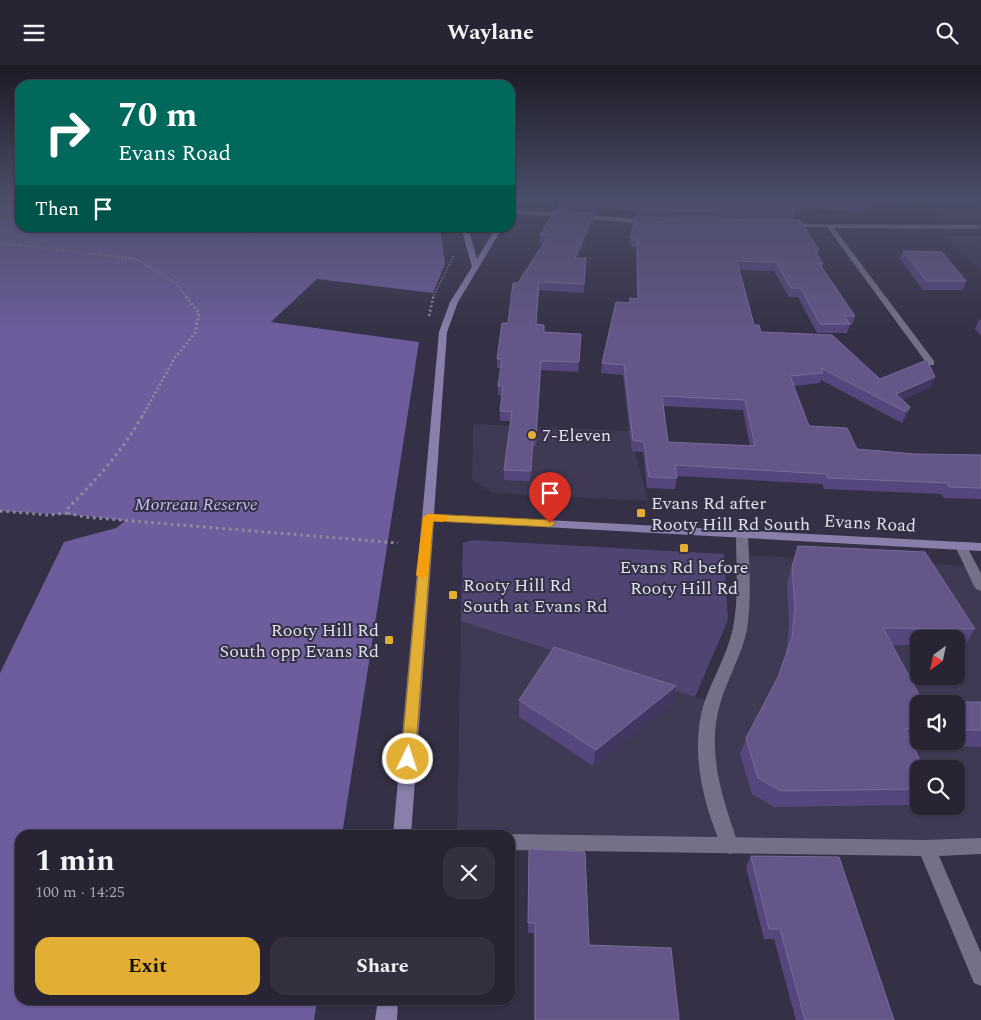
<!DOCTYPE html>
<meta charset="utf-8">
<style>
body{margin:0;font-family:Spectral,serif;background:#343040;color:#f1f3f6;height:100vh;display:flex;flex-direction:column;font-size:19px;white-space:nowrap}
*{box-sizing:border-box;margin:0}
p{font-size:16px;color:#a5a4ac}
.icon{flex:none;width:28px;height:28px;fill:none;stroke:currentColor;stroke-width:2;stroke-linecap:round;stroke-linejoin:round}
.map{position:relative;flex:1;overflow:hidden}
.drawer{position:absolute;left:15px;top:765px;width:500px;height:175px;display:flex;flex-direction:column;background:#282434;border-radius:15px;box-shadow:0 1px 4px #0004,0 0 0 1px #44414f}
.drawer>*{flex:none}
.top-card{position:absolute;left:15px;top:15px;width:500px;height:152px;border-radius:15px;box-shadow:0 1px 4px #0004,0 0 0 1px #44414f;background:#00695c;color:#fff;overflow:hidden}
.needle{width:32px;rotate:213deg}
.controls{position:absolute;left:910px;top:565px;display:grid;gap:10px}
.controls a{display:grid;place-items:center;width:55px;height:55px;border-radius:10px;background:#282434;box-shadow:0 1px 4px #0004,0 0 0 1px #44414f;font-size:25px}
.pin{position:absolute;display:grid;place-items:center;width:42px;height:42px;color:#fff;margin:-51px -21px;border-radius:50% 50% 50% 0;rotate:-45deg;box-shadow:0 0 5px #0007}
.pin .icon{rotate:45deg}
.me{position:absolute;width:55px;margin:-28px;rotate:4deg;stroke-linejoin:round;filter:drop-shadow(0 0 4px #0008)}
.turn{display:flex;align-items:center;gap:18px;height:105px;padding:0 20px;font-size:22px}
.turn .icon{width:65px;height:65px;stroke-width:2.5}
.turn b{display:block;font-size:35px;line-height:42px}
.then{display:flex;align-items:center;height:48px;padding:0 20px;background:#0003;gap:10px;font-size:19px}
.round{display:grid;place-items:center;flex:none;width:52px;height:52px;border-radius:15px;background:#343040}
.headline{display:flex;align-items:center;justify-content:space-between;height:85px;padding:0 20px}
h1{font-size:30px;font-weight:700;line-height:38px}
.action{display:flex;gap:10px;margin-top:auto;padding:10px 20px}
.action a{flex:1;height:58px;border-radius:15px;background:#e2af34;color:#111;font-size:20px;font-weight:700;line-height:58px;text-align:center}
.action a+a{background:#343040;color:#f1f3f6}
header{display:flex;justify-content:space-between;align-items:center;height:65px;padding:0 20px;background:#282434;font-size:22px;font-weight:700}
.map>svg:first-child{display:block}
.built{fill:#3f3954;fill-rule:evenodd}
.green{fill:#504472}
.forest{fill:#6d5d9c}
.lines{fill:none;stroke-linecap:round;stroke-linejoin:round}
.path-far2{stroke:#908d9d;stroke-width:2;stroke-dasharray:1 2;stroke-linecap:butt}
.path-far1{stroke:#908d9d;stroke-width:2.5;stroke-dasharray:2 2.5;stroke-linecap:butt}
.path{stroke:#908d9d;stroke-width:3;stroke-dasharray:2.5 4;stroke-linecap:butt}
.lane{fill:#757088;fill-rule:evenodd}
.street{fill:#757088;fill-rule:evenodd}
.secondary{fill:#897faa;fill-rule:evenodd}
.wall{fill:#55467d;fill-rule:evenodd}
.shaded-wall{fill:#423662}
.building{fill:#645689;stroke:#776c99;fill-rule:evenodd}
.route{fill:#e2af34;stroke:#937222}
.slow{fill:#f59e0b}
.poi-dot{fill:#e2af34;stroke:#353045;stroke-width:2}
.labels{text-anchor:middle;stroke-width:4;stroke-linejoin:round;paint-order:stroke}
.poi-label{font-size:18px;fill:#e1dfec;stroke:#353045;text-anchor:start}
.park-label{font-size:18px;font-style:italic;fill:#c8bdf3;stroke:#353045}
.street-label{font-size:18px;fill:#e1dfec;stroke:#353045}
</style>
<header><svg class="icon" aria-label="menu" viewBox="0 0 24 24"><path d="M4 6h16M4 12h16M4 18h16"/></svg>Waylane<svg class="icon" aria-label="search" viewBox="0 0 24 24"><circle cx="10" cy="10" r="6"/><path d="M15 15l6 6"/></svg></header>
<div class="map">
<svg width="981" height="955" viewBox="0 0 981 955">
<rect width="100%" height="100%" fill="#353045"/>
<g class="built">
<path d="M920 134H981V154L965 152 943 155Z"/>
<path d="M943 171H981V204Z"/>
<path d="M473 359 630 366 648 436 493 428 472 415Z"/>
<path d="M742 490 972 501 981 521V781L457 770 461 556 711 637 736 577ZM919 574H956V611H919ZM919 639H956V676H919ZM919 704H956V741H919Z"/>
</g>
<path class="green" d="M472 475 724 489 728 555 695 632 461 556 463 478Z"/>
<path class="forest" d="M0 134H20V162L440 163 445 199 433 228 317 214 271 257 419 277 342 770H20V935H317L314 955H0V608L64 477 116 463 125 456C84 449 42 449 0 446Z"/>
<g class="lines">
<g class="path-far2">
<path d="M0 178 136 194 176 218 185 230"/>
<path d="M434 230 454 190"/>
</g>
<g class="path-far1">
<path d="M429 251 434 229"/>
<path d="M142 352 174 294 195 268 199 248 184 229"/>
</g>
<g class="path">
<path d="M142 351C122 387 96 415 67 444L68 448 84 452 398 478"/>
<path d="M0 446 49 450 68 448"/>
</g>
<path class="lane" d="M742 464 748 468C749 500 752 532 747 564 742 590 727 614 720 639 706 688 723 735 739 781L736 787 730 789 724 787C704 742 689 687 704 638 713 613 727 590 733 563 739 532 736 500 736 468Z"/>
<g class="street">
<path d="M510 144 650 155 653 157 650 159 510 148Z"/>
<path d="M785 159 981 160 979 164 834 163 934 296V300H928L827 162H787L784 160Z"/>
<path d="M961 477 965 478 981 508V526L976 524 974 521 955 481Z"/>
<path d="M510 769 926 775 981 773V789L939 791 981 888V921L974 918 921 791 510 785V770H506Z"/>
</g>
<g class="secondary">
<path d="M516 134H522L510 150V143Z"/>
<path d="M461 162H468L477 194 496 162H503L458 237 447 267 434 449 981 478V486L434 456 411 770H393L439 267 450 237 472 202Z"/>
<path d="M378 935H398L397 955H375Z"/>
</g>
</g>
<g class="wall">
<path d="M560 134H905L903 140 868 142 866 147 802 143V146H794L795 148 793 155 819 185 818 189 823 199 822 203 855 251 852 260H850L847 268H817L798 232H789L774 206 739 205 754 260 761 267 880 314 931 322 902 335 910 342 906 353 902 358 821 315 820 318 794 321 809 361 857 384 915 389 981 390V434L944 433 941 429 824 424 822 419 677 411V413L675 424 647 423 643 387 632 386 623 310 601 308 602 298 629 238 630 233 637 234 636 182H630V173L636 151 637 146 600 143 597 149 557 146 558 138ZM663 341 743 345 750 381 668 377Z"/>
<path d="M594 149V156L578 193H586L584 228 539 225 536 259 544 267 581 269 578 307 541 305 536 381H532L530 416 504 415V405L510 356H500V346L502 331 498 330V321L501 303H497V294L508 258 518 218 543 178H539L540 170Z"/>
<path d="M903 186 966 216 963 225H923L900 194Z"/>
<path d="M979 254 981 255V271L975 264Z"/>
<path d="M798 481 975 564 965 580H956V574H919V580H892L923 637H981V682L913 681 919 704V740L774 742 752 729 740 689 746 673 778 612 786 589 789 559 787 518ZM919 639H956V676H919Z"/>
<path d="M519 635 672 638 593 701 519 652Z"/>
<path d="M529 784 589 880 679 955H534V868H528Z"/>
<path d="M751 791 894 955H796L774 874H764L746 802Z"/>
</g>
<g class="shaded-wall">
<path d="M600 135V143L597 149 598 141Z"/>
<path d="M594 149V156L574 201 575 193Z"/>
<path d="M935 312 931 322 892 339 896 329Z"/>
<path d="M910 342 906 353 902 358 906 347Z"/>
<path d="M676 621 672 638 593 701 596 685Z"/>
</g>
<g class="building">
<path d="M560 134H878H865L869 139 802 135 804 138H789L795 148 674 146 637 144 639 138 600 135 598 141 558 138Z"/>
<path d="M554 146 594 149 575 193H586L584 219 539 217 536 259 544 260V267L581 269 579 297 541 296 536 372 533 371 531 406 504 405 512 347 500 346 503 321H498L502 294H497L502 258H508L513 218H518L548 171 540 170Z"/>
<path d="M636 151 674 154 800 155 819 185H815L823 199 819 198 855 251H844L850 259H820L801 223H791L776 197 737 196 754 260H759L761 267 832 270 880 314 927 295 935 312 896 329 910 342 906 347 821 303 823 308 790 311 809 361 847 363 857 384 915 389 981 390V423L949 422 947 418 828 413 826 409 675 400 677 413 649 412 644 377 633 375 624 300 602 298 616 237 630 238V233L638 234 637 174 630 173ZM662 331 745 335 755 381 668 377Z"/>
<path d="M903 186 942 187 966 216H926Z"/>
<path d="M798 481 925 487 975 564 883 563 923 637H981V665H956V639H919V664H905L924 704H919V724L781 726 758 713 746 673 778 612 792 573 795 542 792 502Z"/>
<path d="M554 582 676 621 596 685 519 635Z"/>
<path d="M529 784 585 787 589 880 671 883 679 955H535V858H528Z"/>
<path d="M751 791 839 792 894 955H805L780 864H769Z"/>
</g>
<linearGradient id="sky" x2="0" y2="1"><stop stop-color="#1d1a26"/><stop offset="0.5" stop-color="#4b4e68"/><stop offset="1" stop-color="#4b4e68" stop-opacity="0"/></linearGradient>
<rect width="981" height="267" fill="url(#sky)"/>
<path class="route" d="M428 449 550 455 556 458 550 462 433 456 415 694 413 699 408 701 403 699 401 694 423 452Z"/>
<path class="slow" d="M428 449 443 450 449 453 443 457 433 456 428 510 422 514 416 510 423 452Z"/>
<g class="poi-dot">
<circle cx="532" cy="370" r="5"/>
<rect x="636" y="443" width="10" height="10" rx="2.5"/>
<rect x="679" y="478" width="10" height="10" rx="2.5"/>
<rect x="448" y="525" width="10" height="10" rx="2.5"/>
<rect x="384" y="570" width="10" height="10" rx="2.5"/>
</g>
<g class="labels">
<g class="poi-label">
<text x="542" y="376">7-Eleven</text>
<text x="651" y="444">Evans Rd after<tspan x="651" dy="21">Rooty Hill Rd South</tspan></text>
<text x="684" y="508" text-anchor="middle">Evans Rd before<tspan x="684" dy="21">Rooty Hill Rd</tspan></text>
<text x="463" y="526">Rooty Hill Rd<tspan x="463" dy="21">South at Evans Rd</tspan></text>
<text x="379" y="571" text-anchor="end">Rooty Hill Rd<tspan x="379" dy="21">South opp Evans Rd</tspan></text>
</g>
<g class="park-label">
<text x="196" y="445">Morreau Reserve</text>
</g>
<g class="street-label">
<text transform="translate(870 458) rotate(3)" y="6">Evans Road</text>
</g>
</g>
</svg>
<div class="controls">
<a><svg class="needle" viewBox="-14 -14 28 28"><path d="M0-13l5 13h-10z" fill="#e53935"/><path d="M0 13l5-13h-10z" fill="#a5a4ac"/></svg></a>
<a><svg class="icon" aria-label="sound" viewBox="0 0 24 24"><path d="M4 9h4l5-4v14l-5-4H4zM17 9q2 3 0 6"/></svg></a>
<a><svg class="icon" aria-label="search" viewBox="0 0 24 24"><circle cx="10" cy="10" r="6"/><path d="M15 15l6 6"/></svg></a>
</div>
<div class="pin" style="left:550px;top:458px;background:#d93025"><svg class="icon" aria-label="arrive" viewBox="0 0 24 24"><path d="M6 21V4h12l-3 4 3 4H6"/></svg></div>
<svg class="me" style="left:408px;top:694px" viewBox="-20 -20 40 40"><circle r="17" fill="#e2af34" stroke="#fff" stroke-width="3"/><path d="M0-11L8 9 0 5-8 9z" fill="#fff"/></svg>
<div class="top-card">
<div class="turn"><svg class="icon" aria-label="right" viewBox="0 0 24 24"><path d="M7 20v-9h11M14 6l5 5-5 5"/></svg><div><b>70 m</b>Evans Road</div></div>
<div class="then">Then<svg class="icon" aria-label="arrive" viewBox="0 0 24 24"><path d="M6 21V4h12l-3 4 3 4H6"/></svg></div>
</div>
<section class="drawer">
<div class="headline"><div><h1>1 min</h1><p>100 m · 14:25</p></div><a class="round"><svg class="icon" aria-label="close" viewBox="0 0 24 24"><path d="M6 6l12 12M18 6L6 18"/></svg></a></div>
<div class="action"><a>Exit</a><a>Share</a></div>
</section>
</div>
